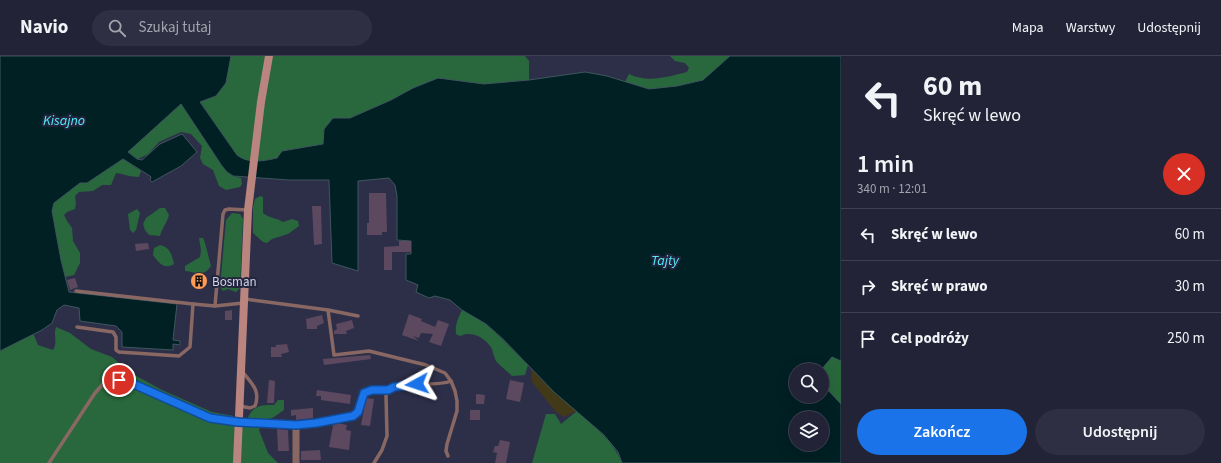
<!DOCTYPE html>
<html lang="pl">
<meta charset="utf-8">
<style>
body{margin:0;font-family:"Source Sans 3",sans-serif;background:#2e2f42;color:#f1f3f6;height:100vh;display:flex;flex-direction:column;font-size:15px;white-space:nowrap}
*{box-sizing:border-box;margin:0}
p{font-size:13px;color:#a2a4ad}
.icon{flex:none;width:22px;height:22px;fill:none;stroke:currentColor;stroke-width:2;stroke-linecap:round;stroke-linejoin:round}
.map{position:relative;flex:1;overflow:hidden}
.panel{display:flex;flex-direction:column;background:#222337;width:380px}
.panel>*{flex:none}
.banner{background:#222337;color:#f1f3f6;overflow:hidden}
.buttons{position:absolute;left:789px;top:307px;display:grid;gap:8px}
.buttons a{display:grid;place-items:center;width:40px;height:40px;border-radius:50%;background:#222337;box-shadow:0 4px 16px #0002,0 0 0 1px #3f4052;font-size:20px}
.pin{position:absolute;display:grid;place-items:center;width:34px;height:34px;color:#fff;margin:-17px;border:2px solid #fff;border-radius:50%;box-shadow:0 1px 4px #0007}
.me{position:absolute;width:44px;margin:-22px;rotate:265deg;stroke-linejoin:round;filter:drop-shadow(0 0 3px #0008)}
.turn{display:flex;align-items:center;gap:14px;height:84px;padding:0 16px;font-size:18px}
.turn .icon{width:52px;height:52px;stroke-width:2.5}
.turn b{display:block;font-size:28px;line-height:34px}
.round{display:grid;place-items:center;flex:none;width:42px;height:42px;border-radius:21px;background:#2e2f42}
.headline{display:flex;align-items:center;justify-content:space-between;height:68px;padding:0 16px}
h1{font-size:24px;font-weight:600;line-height:30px}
.primary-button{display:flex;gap:8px;margin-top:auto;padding:8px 16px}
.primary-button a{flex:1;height:46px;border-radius:24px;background:#1a73e8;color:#fff;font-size:16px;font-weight:600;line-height:46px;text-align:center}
.primary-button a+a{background:#2e2f42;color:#f1f3f6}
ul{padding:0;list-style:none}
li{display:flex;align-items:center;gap:12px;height:52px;padding:0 16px;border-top:1px solid #3f4052}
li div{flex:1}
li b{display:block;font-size:15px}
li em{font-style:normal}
header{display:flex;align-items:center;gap:24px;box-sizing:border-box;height:56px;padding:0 20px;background:#222337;border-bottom:1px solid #3f4052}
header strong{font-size:19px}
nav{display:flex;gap:22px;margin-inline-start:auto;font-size:14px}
.search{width:280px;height:36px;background:#2e2f42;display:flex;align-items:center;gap:10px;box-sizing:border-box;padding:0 14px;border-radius:22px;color:#a2a4ad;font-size:15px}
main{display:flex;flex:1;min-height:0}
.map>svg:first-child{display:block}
.forest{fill:#28683c}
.sand{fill:#423919}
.water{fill:#002024;stroke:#3f565e;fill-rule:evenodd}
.building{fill:#5c485f}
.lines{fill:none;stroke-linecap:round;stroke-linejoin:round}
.lane{stroke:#896863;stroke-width:3.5}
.street{stroke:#896863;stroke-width:7}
.secondary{stroke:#b9857e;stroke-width:8}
.route-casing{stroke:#114b97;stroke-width:10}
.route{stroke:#1a73e8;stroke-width:7}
.labels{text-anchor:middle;stroke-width:4;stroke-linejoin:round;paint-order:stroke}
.poi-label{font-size:13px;fill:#d2d4e5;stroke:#23253f;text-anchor:start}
.water-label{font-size:14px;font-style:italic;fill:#52ebfb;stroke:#23253f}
</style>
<header>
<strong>Navio</strong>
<div class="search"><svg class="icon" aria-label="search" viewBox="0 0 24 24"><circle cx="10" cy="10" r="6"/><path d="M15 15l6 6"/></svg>Szukaj tutaj</div>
<nav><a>Mapa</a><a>Warstwy</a><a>Udostępnij</a></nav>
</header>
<main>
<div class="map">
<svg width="841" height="407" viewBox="0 0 841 407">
<rect width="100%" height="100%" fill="#2d2f49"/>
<g class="forest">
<path d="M231 0H525L529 5V24L484 28 438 22 413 32 391 44 350 62H333L324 73 323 88 282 95 277 102 264 105 243 104 237 99 200 46 216 40Z"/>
<path d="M670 0H730L703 24 677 30 649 33 625 26 629 18C648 27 667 21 687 16L689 12 685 7 675 5Z"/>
<path d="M181 48 222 110 233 120 241 122 242 128 240 131 226 134 219 130 213 114 203 108 200 102 202 90 191 78 181 76 159 86 148 98 138 103 128 96Z"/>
<path d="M123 103 141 115 139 121C130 121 124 118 116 117L111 129H102L93 135 79 136 75 140 76 147 75 153 67 156 64 159 67 165 72 172 73 185 80 197V207L74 219 65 221 61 204 52 155 54 147 80 126 87 127Z"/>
<path d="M260 140 263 141V157C269 162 277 162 283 166L292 163 298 165 299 170 288 178 272 183 267 187 263 186 253 177V151L255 143Z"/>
<path d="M160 152H165L169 159C167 167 162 172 160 180L149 179 145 174 143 168 146 162Z"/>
<path d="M137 153 140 157 136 174 133 177 130 174 128 158Z"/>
<path d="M232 157 240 158 243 163 240 232 236 236 228 233 223 235 220 231 226 164Z"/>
<path d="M199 182H203C206 188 209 203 211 210 203 222 197 216 185 215V210L200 201 201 194Z"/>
<path d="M160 189C170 191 172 199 174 208 164 214 159 207 153 199L154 192Z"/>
<path d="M462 254 486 268 502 283 528 309 525 319 512 320C507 315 500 310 496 305 494 301 493 297 492 293 486 282 472 274 460 280L456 278C455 269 458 262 462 254Z"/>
<path d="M56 271 70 277 91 293 112 301 131 317 162 334 212 356 234 360 233 369 244 370C251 353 255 348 274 349L278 344H284V354L274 361 262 366 259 374 268 397 278 407H0V295L33 277 38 289 53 294C58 287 53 279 56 271Z"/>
<path d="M832 301 841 305V348C829 336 822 332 822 314H821Z"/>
<path d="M577 355C595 371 613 385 622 407H532L546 358H555L561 368Z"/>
</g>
<path class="sand" d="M531 312 554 336 577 355 564 361 555 355 532 326Z"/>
<path class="water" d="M0 0H231L226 27 216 40 200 46 237 99C248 108 264 105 277 102L282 95 323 88 324 73 333 62H350L391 44 413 32 438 22 484 28 529 24 585 16 607 20 649 33 677 30 703 24 730 0H841V305L832 301 821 314H796V340H822V322L824 330 841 348V407H622L618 396 604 379 554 336 503 283 486 268 462 254 450 244 435 240 429 242 416 236 418 229 406 224V198H411V185L397 184V140L395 129 389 122 358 125V215L332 207 329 124H289L233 120 227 116 222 110 181 48 128 96 137 103 142 104 160 88 182 78 197 96 181 110 152 126 150 124 151 121 150 120 123 103 87 127H80L54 147 52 155 61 204 69 236 177 248 173 284 180 285V289L173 288V294L122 291V276L116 270 80 265 79 252 64 249 57 254 52 267 42 274 0 295ZM796 362H822V388H796Z"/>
<g class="building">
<path d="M369 137H386L387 176H382V179H367V167H369Z"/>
<path d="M312 150H321L322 188 314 189Z"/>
<path d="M399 185H411V196H392V214H384V191L399 190Z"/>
<path d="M148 187 149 193 136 195 135 188Z"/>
<path d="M192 220 206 221 205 229H191Z"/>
<path d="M75 222 78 231 70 234 67 224Z"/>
<path d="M232 254V264H225V255Z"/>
<path d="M409 258 422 263 421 265 435 271 438 264 449 268 441 290 429 286 433 278 421 277 419 282 413 280 419 285 402 279Z"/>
<path d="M322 259 324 267 317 270V273H307L306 263Z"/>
<path d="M352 264 354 272 346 275 347 278H334V275L337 273 336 268Z"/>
<path d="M287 288 289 296 281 298 282 301H271V291H276V289Z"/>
<path d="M370 299 371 303 324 309 323 303Z"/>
<path d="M269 324 275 325 274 347H267Z"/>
<path d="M510 324 524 327 520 346 506 343Z"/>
<path d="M317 334 351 339 350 348 321 344V340H316Z"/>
<path d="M476 338 485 339 484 348H476Z"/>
<path d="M366 342 374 343 370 370 361 369Z"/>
<path d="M313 352V362L296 364V359L291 360V354Z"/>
<rect x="470" y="354" width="10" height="10"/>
<path d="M338 367 347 369 346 374 351 375 349 394 329 391 333 369Z"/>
<path d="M277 373 288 374 289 395H278Z"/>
<path d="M500 384 510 386 506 407H495L497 397 493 396 495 390H498Z"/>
<path d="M320 394 321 404H301V395Z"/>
</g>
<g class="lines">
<g class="lane">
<path d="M76 235 193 248"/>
<path d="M245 243 328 254 358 260"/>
<path d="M215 250 223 158 225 154 229 153 247 154"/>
<path d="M328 254 334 299 369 295 426 309 445 317 451 325 455 335 457 345V355L447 388 446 395 448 400"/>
<path d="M77 271 113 276 116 281V294L119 296 179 300 190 291 193 248 215 250 243 247"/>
<path d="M240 350 250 352 255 350C261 334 251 327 242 315"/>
<path d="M353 359 358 356 364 337 372 334H387"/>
<path d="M49 407 95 337 109 321 129 327 210 361 238 366"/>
<path d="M374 407 382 394 387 380 386 339 387 334C400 323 435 332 451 325"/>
</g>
<g class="street">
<path d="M238 366 296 369 316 367 353 359"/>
<path d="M296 369V407"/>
</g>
<path class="secondary" d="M237 407 248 154 261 46 269 0"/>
</g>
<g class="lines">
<g class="route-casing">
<path id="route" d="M119 324 129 326 210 362 238 366 296 369 316 367 353 360 358 356 364 337 372 334H388L394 331 417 328"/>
</g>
<use href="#route" class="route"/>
</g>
<defs>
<g id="building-disc" transform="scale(0.9)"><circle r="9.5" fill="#fe9b58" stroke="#23253f"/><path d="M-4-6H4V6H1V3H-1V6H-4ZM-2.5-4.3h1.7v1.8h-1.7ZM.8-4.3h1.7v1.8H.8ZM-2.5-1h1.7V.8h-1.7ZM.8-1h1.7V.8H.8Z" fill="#111"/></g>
</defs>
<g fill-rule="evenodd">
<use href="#building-disc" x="199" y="225"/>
</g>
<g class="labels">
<g class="poi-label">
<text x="212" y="230">Bosman</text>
</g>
<g class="water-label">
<text x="64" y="69">Kisajno</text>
<text x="665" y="209">Tajty</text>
</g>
</g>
</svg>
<div class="buttons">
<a><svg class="icon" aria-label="search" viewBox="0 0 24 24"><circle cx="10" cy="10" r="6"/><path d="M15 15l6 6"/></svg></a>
<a><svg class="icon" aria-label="layers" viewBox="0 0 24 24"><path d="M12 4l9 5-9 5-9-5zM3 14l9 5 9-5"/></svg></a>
</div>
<div class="pin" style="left:119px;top:324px;background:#d93025"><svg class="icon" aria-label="arrive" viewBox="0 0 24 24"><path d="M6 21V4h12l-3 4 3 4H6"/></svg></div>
<svg class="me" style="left:417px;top:328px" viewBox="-20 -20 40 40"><path d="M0-17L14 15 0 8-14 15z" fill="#1a73e8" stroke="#fff" stroke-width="4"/></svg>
</div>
<section class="panel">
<div class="banner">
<div class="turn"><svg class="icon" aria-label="left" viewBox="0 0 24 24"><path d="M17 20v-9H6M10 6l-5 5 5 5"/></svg><div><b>60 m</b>Skręć w lewo</div></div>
</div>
<div class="headline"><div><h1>1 min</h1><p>340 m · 12:01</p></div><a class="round" style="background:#d93025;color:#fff"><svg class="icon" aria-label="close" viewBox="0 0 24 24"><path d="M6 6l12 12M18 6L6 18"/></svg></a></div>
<ul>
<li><svg class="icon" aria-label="left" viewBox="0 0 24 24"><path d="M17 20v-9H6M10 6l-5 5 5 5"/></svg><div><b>Skręć w lewo</b></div><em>60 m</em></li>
<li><svg class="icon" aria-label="right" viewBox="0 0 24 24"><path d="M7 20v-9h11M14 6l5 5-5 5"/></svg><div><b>Skręć w prawo</b></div><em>30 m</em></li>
<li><svg class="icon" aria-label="arrive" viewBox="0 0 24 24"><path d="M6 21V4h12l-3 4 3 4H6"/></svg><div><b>Cel podróży</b></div><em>250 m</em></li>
</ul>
<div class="primary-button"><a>Zakończ</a><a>Udostępnij</a></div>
</section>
</main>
